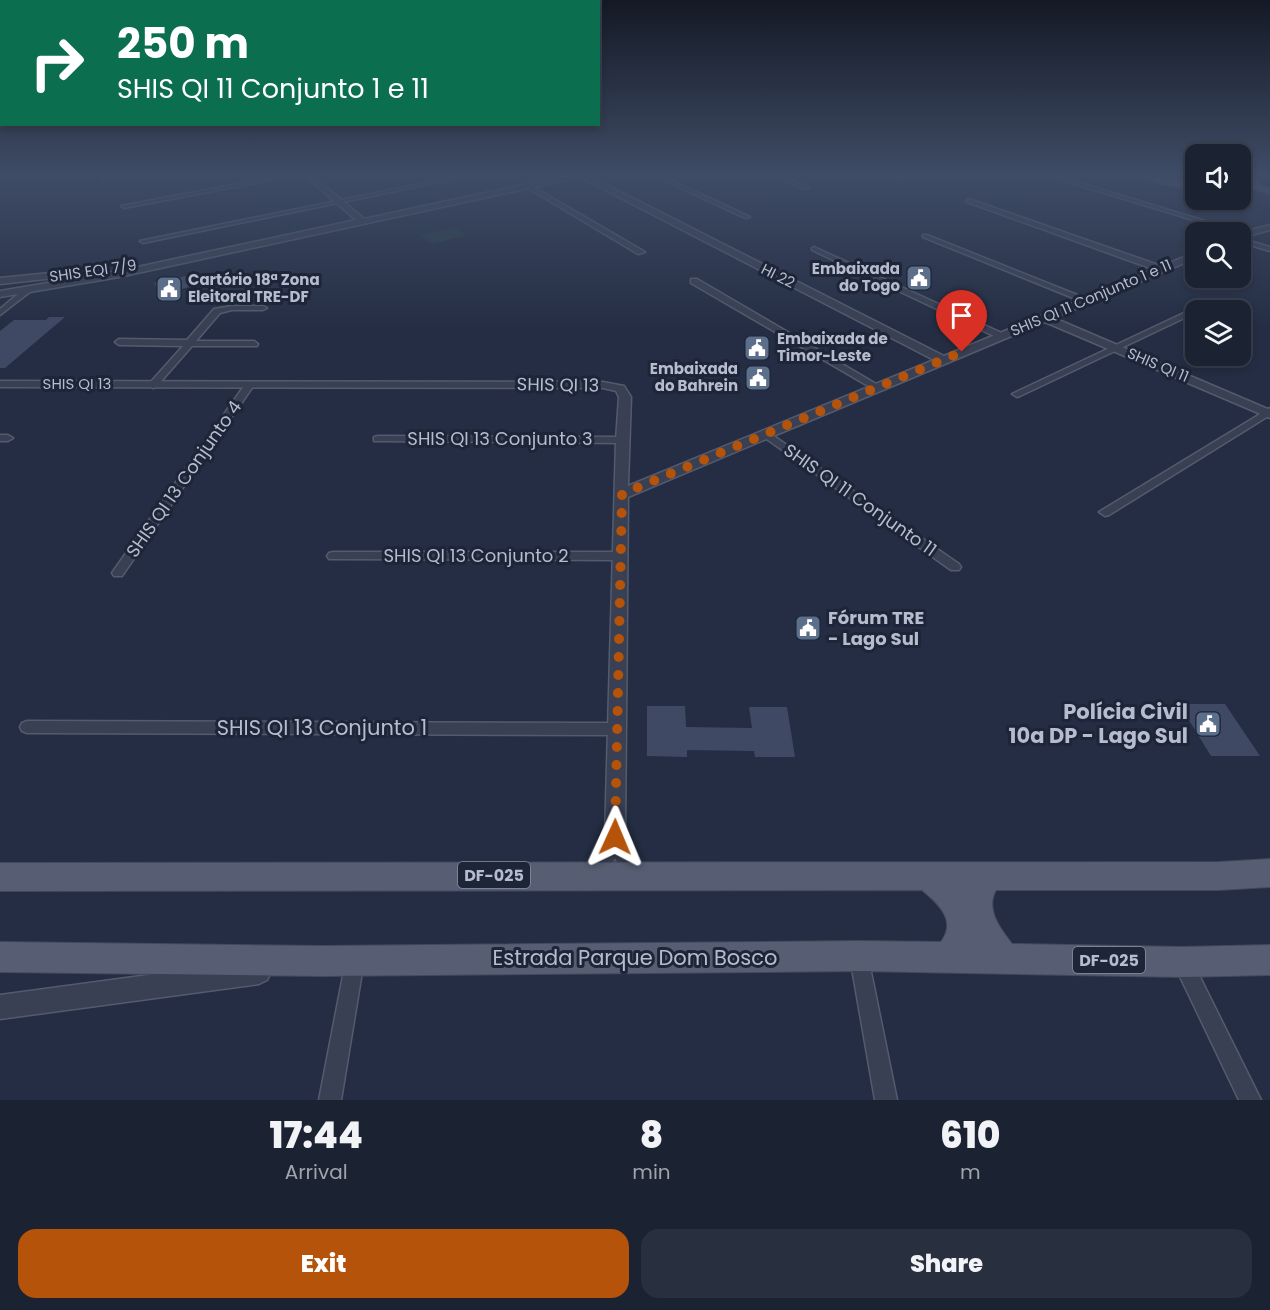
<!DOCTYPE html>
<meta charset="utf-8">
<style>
body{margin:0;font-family:Poppins,sans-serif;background:#282f3e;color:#f1f3f6;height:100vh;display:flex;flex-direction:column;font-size:22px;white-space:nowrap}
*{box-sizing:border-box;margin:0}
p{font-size:20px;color:#a0a4ac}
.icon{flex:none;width:33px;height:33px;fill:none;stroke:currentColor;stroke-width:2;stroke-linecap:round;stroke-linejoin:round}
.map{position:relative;height:1100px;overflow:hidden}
.side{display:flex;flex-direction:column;background:#1b2232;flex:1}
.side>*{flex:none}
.guide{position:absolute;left:0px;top:0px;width:600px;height:126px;box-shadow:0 3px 9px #0003,0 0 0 2px #393f4d;background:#0b6e4f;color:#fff;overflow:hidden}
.tools{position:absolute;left:1185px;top:144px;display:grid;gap:12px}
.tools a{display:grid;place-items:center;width:66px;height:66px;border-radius:12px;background:#1b2232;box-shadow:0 3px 9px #0003,0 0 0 2px #393f4d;font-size:30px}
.pin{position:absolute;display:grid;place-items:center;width:51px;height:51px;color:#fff;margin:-62px -26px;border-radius:50% 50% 50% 0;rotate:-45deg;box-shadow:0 0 6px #0007}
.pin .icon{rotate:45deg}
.me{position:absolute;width:66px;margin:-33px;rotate:1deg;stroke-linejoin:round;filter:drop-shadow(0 0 4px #0008)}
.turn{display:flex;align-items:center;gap:21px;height:126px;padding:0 18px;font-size:27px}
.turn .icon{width:78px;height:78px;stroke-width:2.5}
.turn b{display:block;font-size:42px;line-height:51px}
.eta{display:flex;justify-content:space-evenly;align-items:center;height:102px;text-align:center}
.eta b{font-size:36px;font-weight:800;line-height:42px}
.primary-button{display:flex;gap:12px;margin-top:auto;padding:12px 18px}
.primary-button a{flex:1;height:69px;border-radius:18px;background:#b45309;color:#fff;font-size:24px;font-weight:800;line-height:69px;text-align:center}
.primary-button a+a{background:#282f3e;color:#f1f3f6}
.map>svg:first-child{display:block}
.green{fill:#263c44}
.building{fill:#404964}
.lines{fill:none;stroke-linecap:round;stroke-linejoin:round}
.minor-casing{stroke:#545b6d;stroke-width:3}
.tertiary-casing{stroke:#545b6d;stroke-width:3}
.primary-casing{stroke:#43495c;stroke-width:2}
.minor{fill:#394053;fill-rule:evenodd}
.tertiary{fill:#394053;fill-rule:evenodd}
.primary{fill:#575e73;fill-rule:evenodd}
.primary-bridge-casing{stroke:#43495c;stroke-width:12;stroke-linecap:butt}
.primary-bridge{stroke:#575e73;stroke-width:10}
.route{stroke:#b45309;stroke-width:10;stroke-dasharray:0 18}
.labels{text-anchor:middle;stroke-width:6;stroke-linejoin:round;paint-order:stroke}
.far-poi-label{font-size:15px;font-weight:bold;fill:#b6bbcd;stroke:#1d2538;text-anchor:end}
.far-street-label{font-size:15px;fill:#b6bbcd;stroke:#1d2538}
.shield{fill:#1d2538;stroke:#888ea0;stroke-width:1.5}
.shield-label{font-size:16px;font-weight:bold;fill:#b6bbcd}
.street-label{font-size:18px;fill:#b6bbcd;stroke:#1d2538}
.poi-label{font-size:18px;font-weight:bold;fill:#b6bbcd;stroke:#1d2538;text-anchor:start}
.near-poi-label{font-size:21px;font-weight:bold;fill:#b6bbcd;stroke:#1d2538;text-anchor:end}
.near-street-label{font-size:21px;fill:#b6bbcd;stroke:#1d2538}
</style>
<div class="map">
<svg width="1270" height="1100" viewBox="0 0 1270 1100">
<rect width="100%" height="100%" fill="#242d43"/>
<path class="green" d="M455 228 466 235 432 244 421 235Z"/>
<g class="building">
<path d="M195 274 202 284 160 294 154 283Z"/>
<path d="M49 317H65L5 368H0V331L14 320H46Z"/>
<path d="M1179 704H1225L1260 756H1211Z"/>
<path d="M647 706H685L686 727 752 728 749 707H787L795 757H755L754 751 687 750V757L647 756Z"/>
</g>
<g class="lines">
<g class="minor-casing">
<g id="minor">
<path d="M121 175 103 179 100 177 106 175Z"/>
<path d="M286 175H298L124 208 121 206Z"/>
<path d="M463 175H474L143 243 140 241Z"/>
<path d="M652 175H660L750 217 745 218Z"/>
<path d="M771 175H779L809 188 804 189Z"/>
<path d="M889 175H897L903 178 900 180Z"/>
<path d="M1045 175H1054L1241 232H1233Z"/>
<path d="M526 185H530L645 252 638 254 526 187Z"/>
<path d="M969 199 1164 267 1165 269 1158 271 967 202 966 201Z"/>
<path d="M923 235H927L1090 300 1083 302 923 237Z"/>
<path d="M1240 238 1270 247V251L1240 242Z"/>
<path d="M814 247 1004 334 1005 336 998 338 812 250V248Z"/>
<path d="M691 279H697L883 388 878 391 875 390 691 283Z"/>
<path d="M24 289 31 291 0 315V309Z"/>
<path d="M232 306H263L267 308 263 310H232L220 313 196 341H254L258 344 257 346H192L156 387 153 388 148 385 183 346 119 345 115 342 119 339 187 340 214 309Z"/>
<path d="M1188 311 1195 313 1020 396 1017 397 1012 394Z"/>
<path d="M249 382 254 385 122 576H114L112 573 114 570 246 383Z"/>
<path d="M1270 408V415L1109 515 1105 516 1099 512Z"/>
<path d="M765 430 959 564 961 567 959 570H951L761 435 760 433Z"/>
<path d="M0 435H8L13 438 8 441H0Z"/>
<path d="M378 436 622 437 627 440 622 443 374 441V437Z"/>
<path d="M333 552H620L626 556 620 560 329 559 327 556 329 553Z"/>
<path d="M27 721 617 723 622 725 624 729 622 733 617 735 27 733 22 731 20 727 22 723Z"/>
<path d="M859 948 866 950 868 957 897 1100H875L850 957 852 950Z"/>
<path d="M355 951 362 953 364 960 341 1100H319L346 960 348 953Z"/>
<path d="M1183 955 1190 957 1261 1100H1239L1174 964 1176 957Z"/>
</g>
</g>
<g class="tertiary-casing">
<g id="tertiary">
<path d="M304 175H312L364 219 568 175H587L944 356 1196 252V258L1054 318 1270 410V418L1045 322 628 497 625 836 647 875 644 882 636 886 628 882 615 858 603 882 595 886 587 882 584 875 605 836 616 440 619 397 616 391 603 388 0 387V381L603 382 624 386 631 397 628 486 934 360 580 177 119 277 0 297V291L119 271 356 220Z"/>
<path d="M1270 225V230L1240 238V233Z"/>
<path d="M70 271 73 272V276L0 284V278Z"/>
<path d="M259 960 267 964 271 972 267 980 259 984 0 1019V995Z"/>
</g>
</g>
<g class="primary-casing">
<g id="primary">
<path d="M1134 175C1155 175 1175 180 1196 182V188L1164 185Z"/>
<path d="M1240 179 1270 188V194L1240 185Z"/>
<path d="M1270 859V887L1219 890H996C985 910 1000 928 1012 944L1183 947 1270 945V975L1183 977 859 971 323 976 0 972V942L323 946 859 941 941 942C957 921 939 904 922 890L0 891V863L1219 862Z"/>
</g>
</g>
<use href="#minor" class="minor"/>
<use href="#tertiary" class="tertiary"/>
<use href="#primary" class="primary"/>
<g class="primary-bridge-casing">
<path id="primary-bridge" d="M1240 179 1254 184"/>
</g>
<use href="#primary-bridge" class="primary-bridge"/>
</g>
<linearGradient id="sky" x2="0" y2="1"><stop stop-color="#141925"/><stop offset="0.53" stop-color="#3f4c66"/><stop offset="1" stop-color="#3f4c66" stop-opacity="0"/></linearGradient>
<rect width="1270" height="329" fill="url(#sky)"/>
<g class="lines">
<path class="route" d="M615 837 622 494 962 352"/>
</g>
<defs>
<g id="civic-square" transform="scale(1.35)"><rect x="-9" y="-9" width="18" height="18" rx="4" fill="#5c6f8a" stroke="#1d2538"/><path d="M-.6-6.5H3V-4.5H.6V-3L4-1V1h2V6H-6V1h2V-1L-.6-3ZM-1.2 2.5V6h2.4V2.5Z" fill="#fff"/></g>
</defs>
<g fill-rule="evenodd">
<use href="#civic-square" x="919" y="278"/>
<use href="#civic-square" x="169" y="289"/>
<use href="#civic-square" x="757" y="348"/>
<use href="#civic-square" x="758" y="378"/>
<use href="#civic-square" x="808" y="628"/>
<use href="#civic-square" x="1208" y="724"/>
</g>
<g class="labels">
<g class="far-poi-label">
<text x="900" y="274">Embaixada<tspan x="900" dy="17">do Togo</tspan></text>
<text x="188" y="285" text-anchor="start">Cartório 18ª Zona<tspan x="188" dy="17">Eleitoral TRE-DF</tspan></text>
<text x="777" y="344" text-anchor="start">Embaixada de<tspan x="777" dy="17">Timor-Leste</tspan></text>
<text x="738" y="374">Embaixada<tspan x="738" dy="17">do Bahrein</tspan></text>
</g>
<g class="far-street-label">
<text transform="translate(93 271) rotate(-8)" y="5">SHIS EQI 7/9</text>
<text transform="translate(778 276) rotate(27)" y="5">HI 22</text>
<text transform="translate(1091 298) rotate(-23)" y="5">SHIS QI 11 Conjunto 1 e 11</text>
<text transform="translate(1158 365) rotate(23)" y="5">SHIS QI 11</text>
<text x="77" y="389">SHIS QI 13</text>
</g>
<g class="shield">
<rect x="458" y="862" width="72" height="26" rx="4.5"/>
<rect x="1073" y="947" width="72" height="26" rx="4.5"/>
</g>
<g class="shield-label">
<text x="494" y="881">DF-025</text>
<text x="1109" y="966">DF-025</text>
</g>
<g class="street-label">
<text transform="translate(558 385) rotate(1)" y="6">SHIS QI 13</text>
<text x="500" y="445">SHIS QI 13 Conjunto 3</text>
<text transform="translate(184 479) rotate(-55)" y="6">SHIS QI 13 Conjunto 4</text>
<text transform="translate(860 500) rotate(35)" y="6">SHIS QI 11 Conjunto 11</text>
<text x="476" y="562">SHIS QI 13 Conjunto 2</text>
</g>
<g class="poi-label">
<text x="828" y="624">Fórum TRE<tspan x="828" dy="21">- Lago Sul</tspan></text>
</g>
<g class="near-poi-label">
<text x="1188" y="719">Polícia Civil<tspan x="1188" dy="24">10a DP - Lago Sul</tspan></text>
</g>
<g class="near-street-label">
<text x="322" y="735">SHIS QI 13 Conjunto 1</text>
<text x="635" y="965">Estrada Parque Dom Bosco</text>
</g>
</g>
</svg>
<div class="tools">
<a><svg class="icon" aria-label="sound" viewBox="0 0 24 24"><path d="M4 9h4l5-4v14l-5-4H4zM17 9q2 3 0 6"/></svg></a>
<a><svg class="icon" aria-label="search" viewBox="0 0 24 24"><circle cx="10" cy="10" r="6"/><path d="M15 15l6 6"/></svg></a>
<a><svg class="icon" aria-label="layers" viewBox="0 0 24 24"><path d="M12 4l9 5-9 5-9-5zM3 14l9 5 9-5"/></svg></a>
</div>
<div class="pin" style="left:962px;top:352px;background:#d93025"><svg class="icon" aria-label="arrive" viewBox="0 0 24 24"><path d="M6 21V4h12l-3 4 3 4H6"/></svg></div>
<svg class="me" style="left:615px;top:837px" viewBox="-20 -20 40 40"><path d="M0-17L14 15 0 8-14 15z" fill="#b45309" stroke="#fff" stroke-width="4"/></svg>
<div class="guide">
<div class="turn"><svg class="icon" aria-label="right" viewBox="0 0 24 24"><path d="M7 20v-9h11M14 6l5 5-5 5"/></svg><div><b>250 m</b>SHIS QI 11 Conjunto 1 e 11</div></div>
</div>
</div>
<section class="side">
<div class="eta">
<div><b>17:44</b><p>Arrival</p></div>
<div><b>8</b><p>min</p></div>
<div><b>610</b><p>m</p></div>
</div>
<div class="primary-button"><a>Exit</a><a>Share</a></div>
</section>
